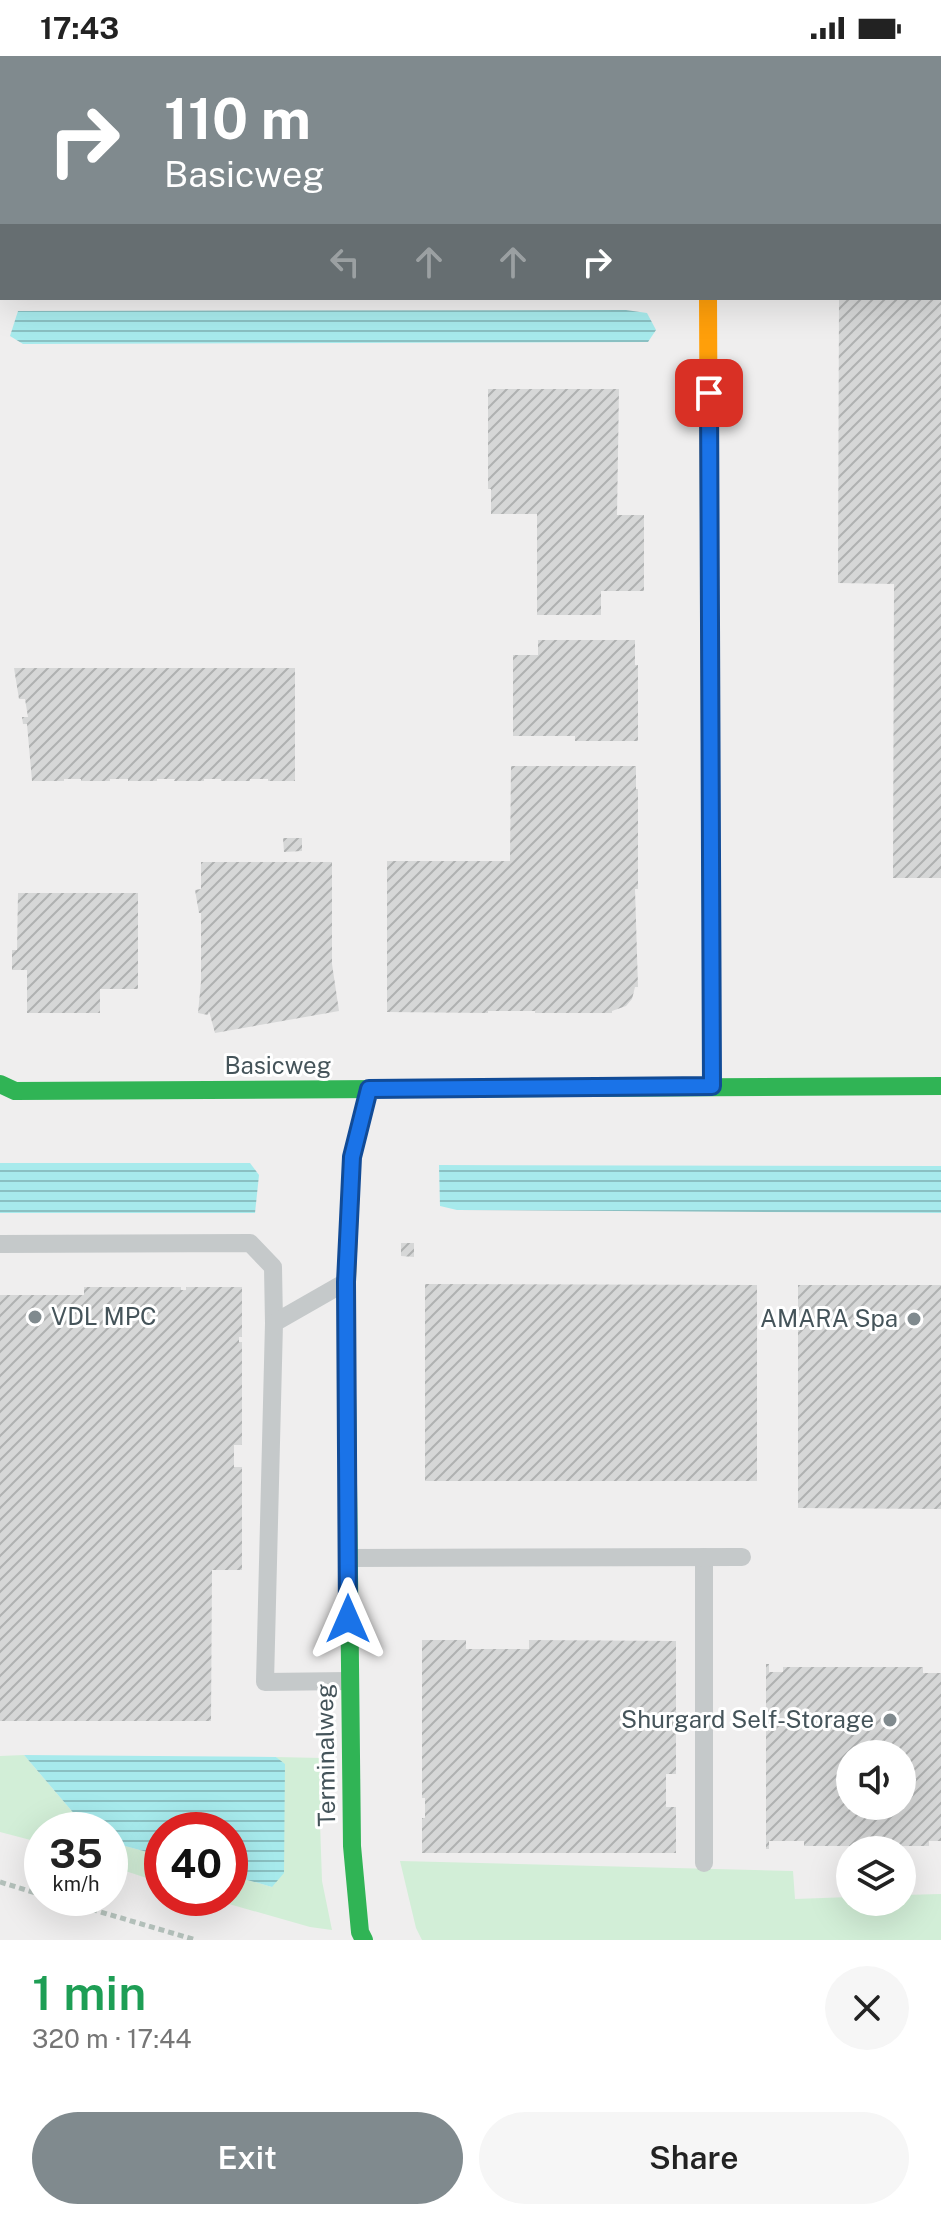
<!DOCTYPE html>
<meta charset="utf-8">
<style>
body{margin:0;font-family:"Public Sans",sans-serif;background:#f6f6f6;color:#222;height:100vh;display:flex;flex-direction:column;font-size:30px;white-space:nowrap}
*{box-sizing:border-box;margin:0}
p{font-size:26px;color:#767676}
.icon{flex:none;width:44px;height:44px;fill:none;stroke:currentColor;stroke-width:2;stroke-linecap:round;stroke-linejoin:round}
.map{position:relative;height:1884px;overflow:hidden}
.details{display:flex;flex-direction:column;background:#fff;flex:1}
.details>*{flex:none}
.top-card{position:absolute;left:0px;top:0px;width:942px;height:244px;box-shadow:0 8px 32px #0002;background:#808a8e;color:#fff;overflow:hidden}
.buttons{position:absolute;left:836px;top:1684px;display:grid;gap:16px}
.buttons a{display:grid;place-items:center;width:80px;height:80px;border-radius:50%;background:#fff;box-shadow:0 8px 32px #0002;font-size:40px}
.speed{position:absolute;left:24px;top:1756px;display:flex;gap:16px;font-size:40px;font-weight:700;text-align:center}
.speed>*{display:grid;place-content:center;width:104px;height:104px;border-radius:50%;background:#fff;box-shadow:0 8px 32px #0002;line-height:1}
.speed small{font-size:20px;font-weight:400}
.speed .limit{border:12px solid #d22;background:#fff;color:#111}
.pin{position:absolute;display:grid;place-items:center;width:68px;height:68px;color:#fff;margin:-34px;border-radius:16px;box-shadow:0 4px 12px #0006}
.me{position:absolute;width:88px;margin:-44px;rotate:0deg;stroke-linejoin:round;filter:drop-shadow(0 0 6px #0008)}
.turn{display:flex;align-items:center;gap:28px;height:168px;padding:0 32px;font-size:36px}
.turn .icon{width:104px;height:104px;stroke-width:2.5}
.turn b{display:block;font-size:56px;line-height:68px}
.lanes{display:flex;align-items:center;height:76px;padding:0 32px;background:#0003;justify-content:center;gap:40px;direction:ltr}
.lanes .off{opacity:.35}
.round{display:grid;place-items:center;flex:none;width:84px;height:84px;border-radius:42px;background:#f6f6f6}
.overview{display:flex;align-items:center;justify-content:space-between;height:136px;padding:0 32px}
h1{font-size:48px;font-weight:600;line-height:60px;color:#1e9e55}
.cta{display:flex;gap:16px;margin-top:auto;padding:16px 32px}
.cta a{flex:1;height:92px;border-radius:48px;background:#808a8e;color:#fff;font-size:32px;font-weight:600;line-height:92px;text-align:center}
.cta a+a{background:#f6f6f6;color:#222}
.status{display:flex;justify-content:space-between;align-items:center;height:56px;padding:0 40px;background:#fff;direction:ltr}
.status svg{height:22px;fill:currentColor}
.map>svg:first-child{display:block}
.green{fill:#d2eed7}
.water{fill:url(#water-rules)}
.building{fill:url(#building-hatch);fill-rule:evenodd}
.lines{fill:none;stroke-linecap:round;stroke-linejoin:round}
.path{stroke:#b4c1bb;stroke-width:5;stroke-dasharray:6 4;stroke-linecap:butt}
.lane{stroke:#c5c9ca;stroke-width:18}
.street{stroke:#c5c9ca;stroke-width:38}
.fast{stroke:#30b455;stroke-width:18}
.slow{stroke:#ff9f0a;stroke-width:18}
.route-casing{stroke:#114b97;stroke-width:20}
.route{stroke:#1a73e8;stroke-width:14}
.poi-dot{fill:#808a8e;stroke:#fff;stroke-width:3}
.labels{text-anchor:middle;stroke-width:6;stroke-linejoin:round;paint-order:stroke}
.street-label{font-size:24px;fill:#45545a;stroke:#fff}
.poi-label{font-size:24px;fill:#45545a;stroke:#fff;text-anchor:end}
</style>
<div class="status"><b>17:43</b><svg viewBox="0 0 49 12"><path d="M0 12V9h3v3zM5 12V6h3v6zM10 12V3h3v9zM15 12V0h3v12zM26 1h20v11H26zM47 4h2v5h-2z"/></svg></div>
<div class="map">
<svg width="941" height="1884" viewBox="0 0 941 1884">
<defs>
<pattern id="water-rules" width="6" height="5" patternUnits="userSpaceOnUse" patternTransform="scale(2)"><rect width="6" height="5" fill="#a7eaec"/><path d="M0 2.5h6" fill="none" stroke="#8ac0c2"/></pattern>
<pattern id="building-hatch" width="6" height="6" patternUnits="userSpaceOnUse" patternTransform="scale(2)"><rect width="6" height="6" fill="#d6d7d7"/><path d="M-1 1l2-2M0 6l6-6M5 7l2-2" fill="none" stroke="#afb1b1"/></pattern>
</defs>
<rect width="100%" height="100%" fill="#efeeee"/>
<g class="green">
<path d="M24 1699 88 1774H42V1787L0 1776V1700Z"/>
<path d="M276 1701 322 1702 320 1766 322 1825 332 1874 310 1871 208 1842H230V1819L272 1831 285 1709Z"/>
<path d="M110 1786 162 1800V1827L110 1810Z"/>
<path d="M400 1805 793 1815 795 1843 850 1841V1846H902V1839L941 1838V1884H422L416 1872Z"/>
</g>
<g class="water">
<path d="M626 254 647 257 656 274 648 286 23 288 10 280 18 255Z"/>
<path d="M0 1107H250L259 1119 255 1157H0Z"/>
<path d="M439 1109 941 1110V1157L457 1154 440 1150Z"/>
<path d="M24 1699 276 1701 285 1708 284 1817 272 1831 230 1819V1774H162V1800L110 1786V1774H88Z"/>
</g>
<g class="building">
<path d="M839 242H941V822H893L894 528 838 527Z"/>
<path d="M488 333H619L617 459H644V535H601V559H537V458H491V433H488Z"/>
<path d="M538 584H635V609H638V685H575V680H513V599H538Z"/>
<path d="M14 612H295V725H268V723H250V725H221V723H204V725H174L175 723H157V725H128V723H110V725H81V723H64V725H32L27 668H23L22 661H28L25 643H19Z"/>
<path d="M511 710H636V733H638V833H635L638 931H635L632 943 626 950 612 955V957H535V955H488V957L387 956V805H510Z"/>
<path d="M283 782H302V795L284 796Z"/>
<path d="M201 806H332V908L339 955 215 977 209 955 208 959 198 957 201 926V857H199L195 834 201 833Z"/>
<path d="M18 837H138V933H100V957H27V914H12V894H17Z"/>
<path d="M401 1187H414V1201L401 1200Z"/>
<path d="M425 1228 757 1229V1425H425Z"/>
<path d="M798 1229H941V1453L798 1452Z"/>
<path d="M84 1231H181V1234H186V1231H242V1281H239V1286H242V1389H234V1411H242V1514H212L211 1665H0V1239H84Z"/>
<path d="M422 1584H466V1593H529V1584L676 1585V1718H666V1751H676V1797H422V1762H425V1742H422Z"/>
<path d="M766 1608H769V1616H783V1611H923V1617H941V1785H929V1790H804V1785H769V1793H766ZM850 1698H902V1750H850Z"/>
</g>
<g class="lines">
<g class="path">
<path d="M940 36H941"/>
<path d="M0 200H2"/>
<path d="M0 1826 42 1839"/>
<path d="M53 1842 196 1884"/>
</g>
<g class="lane">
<path d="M0 1188 250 1187 273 1211 274 1267"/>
<path d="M344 1227 274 1267 265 1626 349 1625"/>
<path d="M704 1501V1807"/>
<path d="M349 1502 742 1501"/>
</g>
<path class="street" d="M710 0V2"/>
<g class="fast">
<path d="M710 689 712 1030"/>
<path d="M0 1028 15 1035 941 1030"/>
<path d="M346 1246 352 1790 360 1876 364 1884"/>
</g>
<g class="slow">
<path d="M708 242 710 689"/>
<path d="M346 1246 352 1101 369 1033"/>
</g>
</g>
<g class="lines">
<g class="route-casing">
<path id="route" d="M348 1563 346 1226 352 1101 369 1033 712 1030 709 337"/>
</g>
<use href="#route" class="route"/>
</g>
<g class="poi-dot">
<circle cx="35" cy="1261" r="8"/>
<circle cx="914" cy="1263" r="8"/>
<circle cx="890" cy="1664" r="8"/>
</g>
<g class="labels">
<g class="street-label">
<text x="278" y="1018">Basicweg</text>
<text transform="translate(326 1699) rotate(-91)" y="8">Terminalweg</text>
</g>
<g class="poi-label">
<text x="51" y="1269" text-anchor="start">VDL MPC</text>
<text x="898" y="1271">AMARA Spa</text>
<text x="874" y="1672">Shurgard Self-Storage</text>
</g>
</g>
</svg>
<div class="buttons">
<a><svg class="icon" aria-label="sound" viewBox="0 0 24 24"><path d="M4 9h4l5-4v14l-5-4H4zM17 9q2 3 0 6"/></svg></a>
<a><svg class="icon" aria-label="layers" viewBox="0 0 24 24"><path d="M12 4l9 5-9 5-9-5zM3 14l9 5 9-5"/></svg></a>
</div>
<div class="speed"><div>35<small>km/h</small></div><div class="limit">40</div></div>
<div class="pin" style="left:709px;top:337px;background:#d93025"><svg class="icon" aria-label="arrive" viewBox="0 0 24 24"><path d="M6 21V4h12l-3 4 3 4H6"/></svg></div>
<svg class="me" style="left:348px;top:1563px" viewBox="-20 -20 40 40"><path d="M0-17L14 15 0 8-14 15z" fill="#1a73e8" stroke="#fff" stroke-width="4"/></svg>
<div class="top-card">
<div class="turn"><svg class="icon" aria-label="right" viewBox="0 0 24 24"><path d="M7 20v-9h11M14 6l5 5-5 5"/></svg><div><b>110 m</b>Basicweg</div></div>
<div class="lanes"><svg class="icon off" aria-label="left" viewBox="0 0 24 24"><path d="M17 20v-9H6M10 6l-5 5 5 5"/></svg><svg class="icon off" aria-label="ahead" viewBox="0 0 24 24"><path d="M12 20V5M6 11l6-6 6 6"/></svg><svg class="icon off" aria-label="ahead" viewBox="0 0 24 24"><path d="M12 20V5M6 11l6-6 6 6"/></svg><svg class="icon" aria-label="right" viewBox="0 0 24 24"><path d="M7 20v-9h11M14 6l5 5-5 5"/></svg></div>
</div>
</div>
<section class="details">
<div class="overview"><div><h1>1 min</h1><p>320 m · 17:44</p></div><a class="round"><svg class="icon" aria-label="close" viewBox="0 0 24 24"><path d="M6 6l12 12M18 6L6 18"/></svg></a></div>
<div class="cta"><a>Exit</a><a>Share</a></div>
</section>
